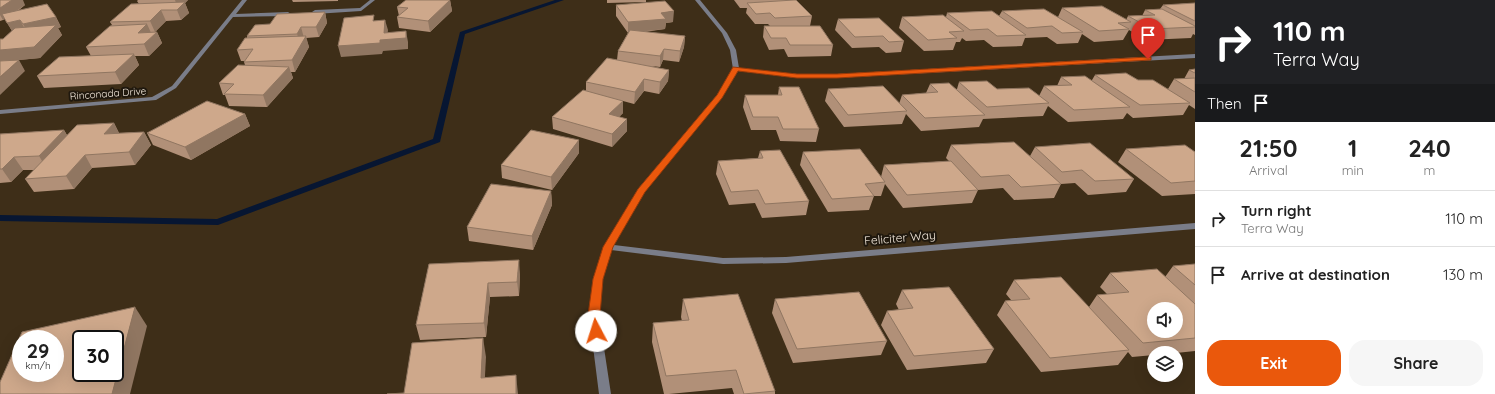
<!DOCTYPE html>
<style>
body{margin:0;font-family:Quicksand,sans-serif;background:#f6f6f6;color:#222;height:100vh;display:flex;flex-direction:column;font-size:15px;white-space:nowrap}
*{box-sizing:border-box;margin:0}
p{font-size:13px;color:#767676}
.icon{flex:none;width:22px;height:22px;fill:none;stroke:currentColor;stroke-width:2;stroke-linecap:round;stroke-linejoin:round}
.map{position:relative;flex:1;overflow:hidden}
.side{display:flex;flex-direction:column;background:#fff;width:300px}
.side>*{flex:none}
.top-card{background:#202124;color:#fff;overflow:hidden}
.buttons{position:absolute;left:1147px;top:302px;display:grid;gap:8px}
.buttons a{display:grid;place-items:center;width:36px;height:36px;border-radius:50%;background:#fff;box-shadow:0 4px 16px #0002;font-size:20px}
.speed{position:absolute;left:12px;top:330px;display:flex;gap:8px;font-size:20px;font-weight:700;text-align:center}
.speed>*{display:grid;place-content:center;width:52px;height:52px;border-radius:50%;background:#fff;box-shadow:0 4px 16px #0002;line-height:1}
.speed small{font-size:10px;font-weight:400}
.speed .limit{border:2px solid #111;border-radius:6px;background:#fff;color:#111}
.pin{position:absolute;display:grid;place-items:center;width:34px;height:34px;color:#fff;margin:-41px -17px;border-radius:50% 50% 50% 0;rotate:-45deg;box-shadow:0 0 4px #0007}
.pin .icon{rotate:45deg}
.me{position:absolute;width:44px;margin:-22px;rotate:355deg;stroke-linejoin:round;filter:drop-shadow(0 0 3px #0008)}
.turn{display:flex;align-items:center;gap:14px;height:84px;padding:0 12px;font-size:18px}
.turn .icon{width:52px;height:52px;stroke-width:2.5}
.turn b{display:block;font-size:28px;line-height:34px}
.then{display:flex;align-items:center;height:38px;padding:0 12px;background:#0003;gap:8px;font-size:15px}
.eta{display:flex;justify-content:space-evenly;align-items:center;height:68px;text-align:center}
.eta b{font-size:24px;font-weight:700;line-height:28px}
.action{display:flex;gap:8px;margin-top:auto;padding:8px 12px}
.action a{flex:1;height:46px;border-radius:16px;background:#ea580c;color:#fff;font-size:16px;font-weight:700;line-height:46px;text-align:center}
.action a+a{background:#f6f6f6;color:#222}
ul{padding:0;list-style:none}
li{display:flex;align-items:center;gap:12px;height:56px;padding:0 12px;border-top:1px solid #e0e0e0}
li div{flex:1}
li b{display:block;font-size:15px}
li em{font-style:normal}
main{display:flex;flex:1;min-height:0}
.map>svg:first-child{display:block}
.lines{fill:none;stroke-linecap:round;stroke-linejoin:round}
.stream{fill:#071632;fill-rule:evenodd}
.street{fill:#7a7d89;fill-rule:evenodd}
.wall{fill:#b19078}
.shaded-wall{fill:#907661}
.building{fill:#cea88b;stroke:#907661;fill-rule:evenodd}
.route{fill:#ea580c;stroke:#983908}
.labels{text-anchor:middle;stroke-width:4;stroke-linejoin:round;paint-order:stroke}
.far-street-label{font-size:10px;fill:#f4e9dc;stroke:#1f180e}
.street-label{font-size:12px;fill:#f4e9dc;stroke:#1f180e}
</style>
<main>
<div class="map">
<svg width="1195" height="394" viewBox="0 0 1195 394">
<rect width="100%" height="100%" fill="#3e2e18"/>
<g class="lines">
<path class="stream" d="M555 0H564L465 34 440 142 218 225 0 221V215L217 219 433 139 460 32Z"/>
<g class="street">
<path d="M242 0H247L236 14 288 12 291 14 288 16 233 17 176 88 156 100 0 114V110L152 97 172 86Z"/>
<path d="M370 0H375L361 11 315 14 312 12 315 10 360 8Z"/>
<path d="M695 0H700L727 33 736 50 739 68 797 74H837L1195 54V58L837 78H797L738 71 722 97 644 192 614 245 723 258 786 257 1195 223V229L786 263 723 264 611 250 603 279 599 315 611 394H599L589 315 593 279 604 247 638 189 717 95 733 69 730 50 722 33Z"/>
</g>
</g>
<g class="wall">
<path d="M0 0 25 5 19 10 56 17 61 27 58 28 62 35 40 58 18 60 25 71 3 39 12 31 5 19 3 20 0 21Z"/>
<path d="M138 0H188L185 3 189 13 181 20 166 21 155 32H157L162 43 149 56H135L139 65 121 84 44 88 37 76 91 56 86 47 112 25 110 22 139 4 137 1Z"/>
<path d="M292 0H338V1L293 2Z"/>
<path d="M406 0H450H448H450L452 11 430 32 399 28 397 17 399 16 397 7Z"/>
<path d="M607 0H646V2L607 3Z"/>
<path d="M734 0H796L812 16 810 26 833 45 831 56 788 57 784 49 769 50 763 37 764 26H770L768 24H755L746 13 747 8H740Z"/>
<path d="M1195 3V35L1193 34 1191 38 1146 40 1129 30 1123 40 1094 42 1082 34 1078 43 1057 44 1047 37 1025 38 1022 46 993 47 984 40 966 41 962 38 960 42H956L953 50 924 51 899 28 902 17H946L947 13 999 16 1002 11 1058 17 1062 8 1126 20 1128 16H1142L1145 10 1160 9 1163 5Z"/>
<path d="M616 5 673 22 666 23 665 29 644 32 685 36 684 47 679 62 663 60 660 67 651 66 669 70 668 81 659 94 644 91 634 104 623 101V113L619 117 627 119V131L612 147 553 129 552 117 586 91V82L617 60 618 51 628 33 616 16Z"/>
<path d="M325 12 327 23 319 37 306 38 309 47 295 72H291L293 78 267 107 229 106 225 95H223L219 83 245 65 244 62 245 61H241L237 50 247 38V36L270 24Z"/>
<path d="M838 19 904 41 901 52 886 53 879 47 852 48 835 30Z"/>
<path d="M1195 69V109L1189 105 1183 115 1133 118 1127 113 1123 119 1068 122 1048 106 1043 116 983 119 979 127 921 131 906 114 902 124 844 127 825 101 828 89 899 104 902 95 926 93 930 84 957 89 959 82 997 89 1039 96 1044 86H1057L1061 77 1092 80 1095 75 1138 80 1168 89 1174 79H1184L1189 70Z"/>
<path d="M779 87 819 129 816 142 780 141 776 130H751L743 107 745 95H778Z"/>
<path d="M245 114 250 126 191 160 153 145 147 133Z"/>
<path d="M114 123 119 133 144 132 151 145 135 165 92 168 74 189 34 192 25 179 34 170H23L11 182 0 183V134L64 130 67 135Z"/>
<path d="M951 145 1030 156 1035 147 1134 179 1126 192 1088 195 1075 183 1061 184 1054 198 1014 200 1003 188 978 190 972 203 903 208 885 184 881 196H874L869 210 828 212 800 165 803 152 881 177 884 165 949 161 946 158Z"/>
<path d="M1126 149 1195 152V194L1162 196 1118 162Z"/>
<path d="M760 151 809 201 806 215 762 218 755 203 729 205 716 174 718 161 758 158Z"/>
<path d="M579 153 552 190 502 178 501 165Z"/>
<path d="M551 191 552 205 533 250 469 241 467 227Z"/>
<path d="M429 264 520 274 519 296 490 297 486 337 420 340 416 325Z"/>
<path d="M1195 264V351L1176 353H1154V355L1132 357 1128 352 1118 365 1041 372 997 315 1005 301 1011 300 1006 294 1014 280 1089 307 1097 295 1107 294 1100 287 1110 273 1165 277 1173 266Z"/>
<path d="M902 290 994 349 986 363 907 370 881 325 887 311 899 310 896 304Z"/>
<path d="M683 299 775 391V394H734L732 388 669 394H664L652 342 653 323 682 321 681 317Z"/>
<path d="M775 299 887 341 881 355 793 363 772 313Z"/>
</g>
<g class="shaded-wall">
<path d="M7 0H23L25 5 3 20 0 15V8Z"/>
<path d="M175 0H188L185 3 189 13 181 20 177 10 178 9Z"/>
<path d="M450 0 452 11 430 32 428 21Z"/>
<path d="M161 10 166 21 155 32 150 21Z"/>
<path d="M674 11 673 22 666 23 665 29 628 33V22L661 13Z"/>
<path d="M325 12 327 23 319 37 316 27Z"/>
<path d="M56 17 61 27 58 28 62 35 40 58 0 62V50L29 35 23 24Z"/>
<path d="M20 20 26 31 14 34 7 23Z"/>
<path d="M385 20 388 30 387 39 406 31 408 42V49L383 51 382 54 341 57 338 46 380 40 384 33Z"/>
<path d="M147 24 152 35 138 33Z"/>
<path d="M301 27 304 38 306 36 309 47 295 72 292 60 301 45 297 34Z"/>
<path d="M157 32 162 43 149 56 144 44Z"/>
<path d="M685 36 684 47 679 62 680 51Z"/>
<path d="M664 49 663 60 660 67V56Z"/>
<path d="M134 54 139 65 121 84 115 72Z"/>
<path d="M19 60 25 71 0 95V77Z"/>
<path d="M289 67 293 78 267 107 263 95Z"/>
<path d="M669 70 668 81 659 94 660 82Z"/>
<path d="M644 79V91L634 104 635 92Z"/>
<path d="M623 101V113L609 127V114Z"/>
<path d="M245 114 250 126 191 160 185 147Z"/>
<path d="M627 119V131L612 147V134Z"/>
<path d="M114 123 120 135 104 134Z"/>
<path d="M64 130 71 143 47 169 39 156Z"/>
<path d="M144 132 151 145 135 165 129 152Z"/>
<path d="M579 140V153L552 190 551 177Z"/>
<path d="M85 155 92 168 74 189 66 176Z"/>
<path d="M14 157 23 170 11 182 2 169Z"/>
<path d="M551 191 552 205 533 250 532 236Z"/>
<path d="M519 260 520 274 519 296 517 282Z"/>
<path d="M488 283 490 297 486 337 484 323Z"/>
<path d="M135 307 147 326 130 394H112Z"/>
<path d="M483 338 486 357 484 394 481 378Z"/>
<path d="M516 375 518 394H516Z"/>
</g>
<g class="building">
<path d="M0 0H12L0 8Z"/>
<path d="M406 0H450L428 21 397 17 408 8 397 7Z"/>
<path d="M794 0H796L812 16 775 18 770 13 756 14 747 3Z"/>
<path d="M665 1 674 11 661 13 666 19 628 22 616 5Z"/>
<path d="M185 2 177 10H161L150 21 110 22 131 4Z"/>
<path d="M1195 3V21L1163 5Z"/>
<path d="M47 4 56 17 23 24 20 20 7 23 2 14Z"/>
<path d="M1102 6 1131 22 1118 23 1129 29 1099 31 1062 8Z"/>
<path d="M1044 9 1083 32 1062 33 1052 26 1027 28 1002 11Z"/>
<path d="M1162 9 1195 26V27L1152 29 1128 16 1155 15 1145 10Z"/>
<path d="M992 11 1026 35 997 36 988 29 970 30 947 13Z"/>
<path d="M325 12 316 27H301L297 34 247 36 255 25 270 24 277 14Z"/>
<path d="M374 15 373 21 385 20 384 33 406 31V38L380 40V43L338 46 344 18Z"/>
<path d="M943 15 964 31 949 32 957 38 928 40 902 17Z"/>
<path d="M879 18 904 41 889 42 883 36 855 37 838 19Z"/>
<path d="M147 24 138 33 157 32 144 44 86 47 110 26Z"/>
<path d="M56 25 34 47 0 50V39H3L15 28Z"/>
<path d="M764 26H820L833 45H790L786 38H771Z"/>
<path d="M630 30 685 36 680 51 664 49 660 56 618 51Z"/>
<path d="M306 36 292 60 244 62 253 49 237 50 245 38Z"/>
<path d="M134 54 115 72 37 76 59 57Z"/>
<path d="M607 58 669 70 660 82 644 79 635 92 586 82Z"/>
<path d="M19 60 0 77V61Z"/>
<path d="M238 65 289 67 263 95 224 94 234 84 219 83Z"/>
<path d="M1195 69V73L1189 70Z"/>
<path d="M1126 73 1138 80H1153L1190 103 1140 105 1095 75Z"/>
<path d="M1085 76 1130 107 1074 110 1044 86 1072 85 1061 77Z"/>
<path d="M1195 78V92L1174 79Z"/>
<path d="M987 81 997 89 1029 88 1049 103 987 107 959 82Z"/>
<path d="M949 83 985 115 925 118 902 95 938 92 930 84Z"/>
<path d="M883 86 907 111 848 115 828 89Z"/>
<path d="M779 87H799L819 129H783L778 117H753L745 95H782Z"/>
<path d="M583 90 623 101 609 114 627 119 612 134 552 117Z"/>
<path d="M207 101 245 114 185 147 147 133Z"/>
<path d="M114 123 104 134 144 132 129 152 85 155 66 176 25 179 77 125Z"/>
<path d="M64 130 39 156 14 157 2 169H0V134Z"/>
<path d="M531 130 579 140 551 177 501 165Z"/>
<path d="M1014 142 1061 184 1021 187 1009 175 981 177 951 145Z"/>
<path d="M1090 143 1134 179 1095 181 1082 170 1062 172 1035 147Z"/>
<path d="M1185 145 1195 152V181L1171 183 1126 149Z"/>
<path d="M860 149 885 182 865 184 874 196 832 199 803 152Z"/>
<path d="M780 150 809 201 765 204 758 190 731 192 718 161 763 158 760 151Z"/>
<path d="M951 161 978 190 907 195 884 165Z"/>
<path d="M491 184 551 191 532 236 467 227Z"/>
<path d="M519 260 517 282 488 283 484 323 416 325 429 264Z"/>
<path d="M1195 264V285L1173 266Z"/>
<path d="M1157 269 1195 304V338L1143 343 1097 295 1129 292 1110 273ZM1154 309H1176V331H1154Z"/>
<path d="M1061 277 1129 350 1050 358 1005 301 1030 299 1014 280Z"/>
<path d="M949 287 994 349 914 356 887 311 913 308 902 290Z"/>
<path d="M859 292 887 341 797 349 775 299Z"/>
<path d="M738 294 775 391 744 394 736 370 666 376 653 323 689 320 683 299Z"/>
<path d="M135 307 112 394H0V382L22 332ZM21 339H55V373H21ZM81 339H115V373H81Z"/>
<path d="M483 338 481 378 516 375V394H387L404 393 412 343Z"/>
</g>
<path class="route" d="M1148 57H1151V60L837 78H797L738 71 722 98 645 192 613 247 603 279 600 315 602 331 600 334 596 335 592 334 588 315 593 279 603 247 638 189 717 95 733 67 797 74H837Z"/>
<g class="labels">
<g class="far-street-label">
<text transform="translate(108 93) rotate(-4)" y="4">Rinconada Drive</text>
</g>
<g class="street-label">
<text transform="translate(900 238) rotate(-5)" y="4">Feliciter Way</text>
</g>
</g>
</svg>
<div class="buttons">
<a><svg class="icon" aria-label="sound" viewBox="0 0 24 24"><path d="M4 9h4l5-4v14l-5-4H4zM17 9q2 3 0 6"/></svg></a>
<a><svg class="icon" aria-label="layers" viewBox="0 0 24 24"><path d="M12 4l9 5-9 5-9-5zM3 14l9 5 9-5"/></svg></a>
</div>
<div class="speed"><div>29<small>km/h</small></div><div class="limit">30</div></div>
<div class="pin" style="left:1148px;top:59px;background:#d93025"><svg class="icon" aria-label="arrive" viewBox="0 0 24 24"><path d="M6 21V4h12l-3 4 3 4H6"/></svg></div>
<svg class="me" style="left:596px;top:331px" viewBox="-20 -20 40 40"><circle r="19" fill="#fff"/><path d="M0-13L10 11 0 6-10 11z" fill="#ea580c"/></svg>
</div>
<section class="side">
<div class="top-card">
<div class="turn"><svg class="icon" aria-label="right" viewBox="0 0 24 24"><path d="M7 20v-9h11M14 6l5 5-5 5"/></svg><div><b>110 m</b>Terra Way</div></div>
<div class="then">Then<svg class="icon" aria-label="arrive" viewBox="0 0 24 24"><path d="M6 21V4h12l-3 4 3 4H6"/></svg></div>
</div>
<div class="eta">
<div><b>21:50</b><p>Arrival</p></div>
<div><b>1</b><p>min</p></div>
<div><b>240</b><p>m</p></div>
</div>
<ul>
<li><svg class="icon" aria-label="right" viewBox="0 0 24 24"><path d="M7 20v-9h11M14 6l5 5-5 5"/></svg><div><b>Turn right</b><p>Terra Way</p></div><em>110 m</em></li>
<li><svg class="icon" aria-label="arrive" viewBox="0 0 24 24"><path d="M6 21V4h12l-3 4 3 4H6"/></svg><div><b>Arrive at destination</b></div><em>130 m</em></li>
</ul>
<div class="action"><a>Exit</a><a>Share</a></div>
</section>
</main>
